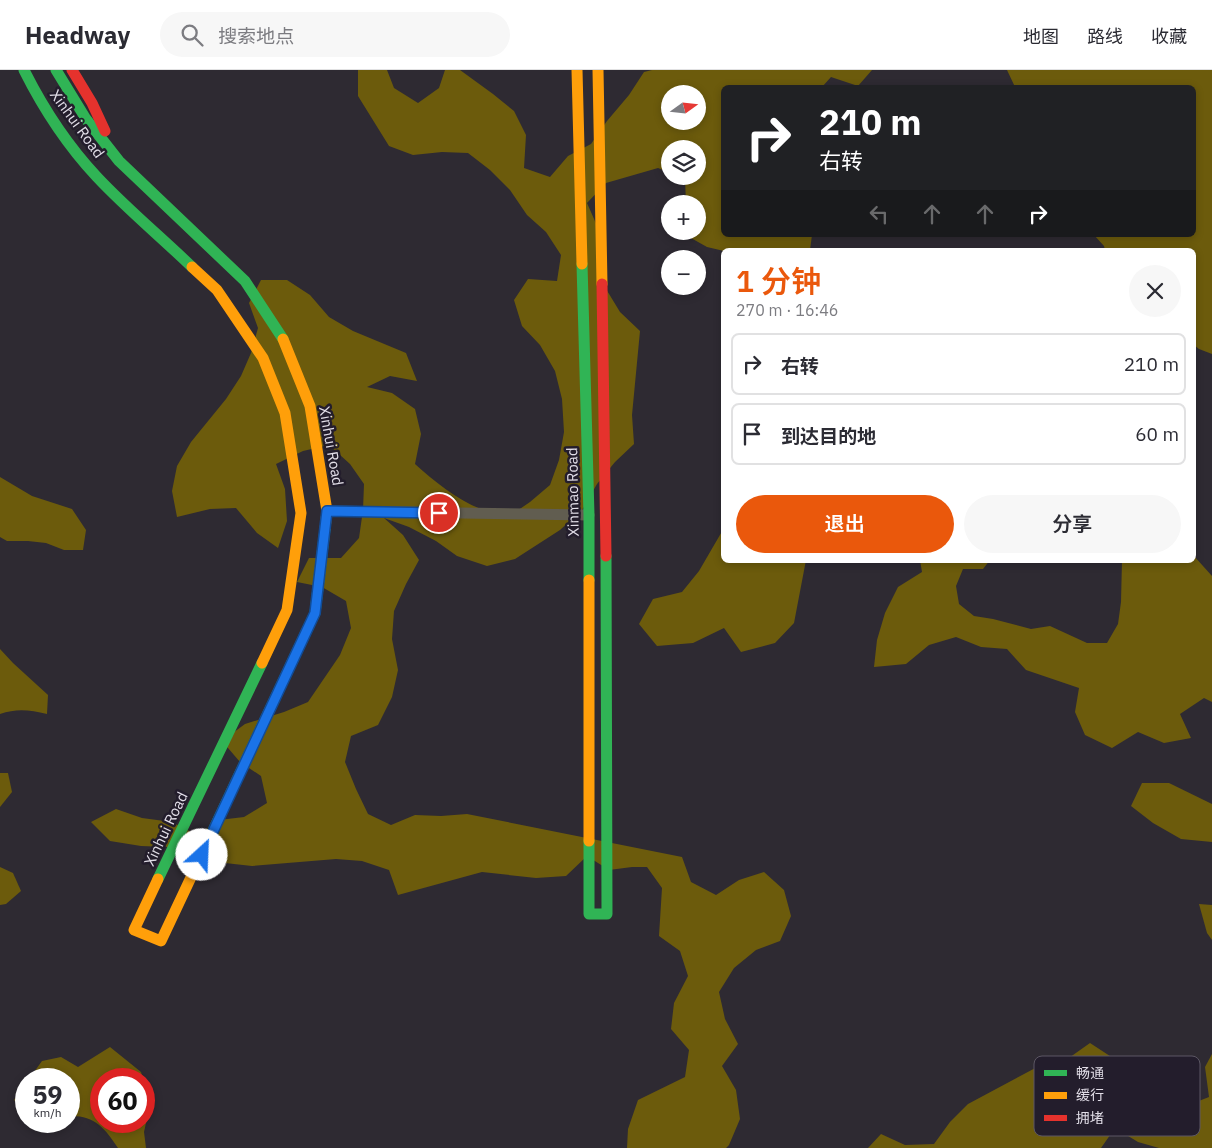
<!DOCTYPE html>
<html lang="zh">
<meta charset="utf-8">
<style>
body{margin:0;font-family:"IBM Plex Sans","Noto Sans SC",sans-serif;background:#f7f7f7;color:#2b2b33;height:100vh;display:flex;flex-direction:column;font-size:19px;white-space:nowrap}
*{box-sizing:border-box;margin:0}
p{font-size:16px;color:#7c7c81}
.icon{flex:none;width:28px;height:28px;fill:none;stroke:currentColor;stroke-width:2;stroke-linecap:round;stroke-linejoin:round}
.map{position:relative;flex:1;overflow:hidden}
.details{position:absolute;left:721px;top:178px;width:475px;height:315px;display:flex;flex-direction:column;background:#fff;border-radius:8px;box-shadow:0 2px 8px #0003}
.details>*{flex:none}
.banner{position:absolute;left:721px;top:15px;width:475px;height:152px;border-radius:8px;box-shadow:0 2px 8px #0003;background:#202124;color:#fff;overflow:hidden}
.needle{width:32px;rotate:75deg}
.tools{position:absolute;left:661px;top:15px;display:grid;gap:10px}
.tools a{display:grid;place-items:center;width:45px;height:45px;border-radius:50%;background:#fff;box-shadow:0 2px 8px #0003;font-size:25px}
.speed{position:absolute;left:15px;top:998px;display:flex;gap:10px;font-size:25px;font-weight:700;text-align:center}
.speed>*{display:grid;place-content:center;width:65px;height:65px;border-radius:50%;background:#fff;box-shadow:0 2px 8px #0003;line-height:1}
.speed small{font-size:12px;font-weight:400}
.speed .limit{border:8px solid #d22;background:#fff;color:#111}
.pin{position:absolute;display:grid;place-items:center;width:42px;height:42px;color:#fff;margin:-21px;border:2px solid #fff;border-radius:50%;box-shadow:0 1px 5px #0007}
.me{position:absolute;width:55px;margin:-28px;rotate:25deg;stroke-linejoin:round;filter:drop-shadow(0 0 4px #0008)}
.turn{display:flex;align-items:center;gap:18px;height:105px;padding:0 15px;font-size:22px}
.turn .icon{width:65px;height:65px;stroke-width:2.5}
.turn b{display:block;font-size:35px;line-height:42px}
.lanes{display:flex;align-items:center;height:48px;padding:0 15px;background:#0003;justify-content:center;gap:25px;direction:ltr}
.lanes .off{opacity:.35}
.round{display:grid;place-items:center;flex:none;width:52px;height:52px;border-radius:26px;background:#f7f7f7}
.summary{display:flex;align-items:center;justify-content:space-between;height:85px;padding:0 15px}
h1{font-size:30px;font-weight:600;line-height:38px;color:#ea580c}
.primary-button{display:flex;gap:10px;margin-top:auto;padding:10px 15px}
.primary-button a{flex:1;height:58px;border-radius:30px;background:#ea580c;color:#fff;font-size:20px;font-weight:600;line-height:58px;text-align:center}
.primary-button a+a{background:#f7f7f7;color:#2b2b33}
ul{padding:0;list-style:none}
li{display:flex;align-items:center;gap:15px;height:62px;margin:0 10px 8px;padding:0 5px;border:2px solid #e1e1e2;border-radius:8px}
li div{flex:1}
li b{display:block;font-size:19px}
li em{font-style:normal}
header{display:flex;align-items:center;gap:30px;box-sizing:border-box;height:70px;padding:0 25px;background:#fff;border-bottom:1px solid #e1e1e2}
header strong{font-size:24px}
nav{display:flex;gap:28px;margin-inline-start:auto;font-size:18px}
.search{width:350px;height:45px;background:#f7f7f7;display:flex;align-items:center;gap:12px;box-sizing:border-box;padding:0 18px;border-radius:28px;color:#7c7c81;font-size:19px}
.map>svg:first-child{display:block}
.forest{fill:#6c5b0c;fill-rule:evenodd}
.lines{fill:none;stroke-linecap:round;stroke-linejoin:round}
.street{stroke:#615d50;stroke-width:11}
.fast{stroke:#30b455;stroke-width:11}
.slow{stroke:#ff9f0a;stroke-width:11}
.jam{stroke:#e5322d;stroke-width:11}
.route-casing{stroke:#114b97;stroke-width:12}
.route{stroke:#1a73e8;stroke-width:9}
.labels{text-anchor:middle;stroke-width:5;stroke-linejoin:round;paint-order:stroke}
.street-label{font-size:15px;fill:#e2dee8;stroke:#231d2c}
.key{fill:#231d2c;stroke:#5c5764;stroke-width:1}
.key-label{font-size:14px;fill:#e2dee8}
</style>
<header>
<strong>Headway</strong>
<div class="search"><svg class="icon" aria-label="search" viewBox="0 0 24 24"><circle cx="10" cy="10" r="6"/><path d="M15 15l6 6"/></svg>搜索地点</div>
<nav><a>地图</a><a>路线</a><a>收藏</a></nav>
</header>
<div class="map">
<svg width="1212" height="1078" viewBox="0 0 1212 1078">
<rect width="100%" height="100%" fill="#2e2a32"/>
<g class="forest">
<path d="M358 0H387L394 18 418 33 439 18 445 0H460L493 24 514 41 526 65 524 98 550 107 568 86 591 74 607 51 629 25 644 2 652 0H872L858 16 831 7 822 17 724 18V165H812L810 180 724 181 707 177 682 163V161H698V134H686L685 109 679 106H698V79H670V103L658 98 606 113 587 133 598 158 603 214 620 242 640 261 632 345 634 374 615 392 597 414 582 440 560 460 515 489 487 496 457 486 436 471 409 457 384 448 403 465 419 490 406 514 394 541 392 569 398 600 392 627 378 655 351 666 345 692 356 719 368 744 391 755 415 745 441 746 467 744 682 787 691 812 716 825 739 810 764 802 784 820 791 846 780 871 756 880 734 898 719 922 725 949 738 974 722 996 736 1020 740 1049 729 1075 726 1078H627L628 1059 638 1030 685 1007 689 980 671 959 674 933 688 906 680 881 659 866 662 818 647 797H632L609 800 587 786 566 806 536 808 482 802 398 825 389 800 362 791 336 789 252 796 225 793 195 788 168 777 141 776 110 771 91 752 116 739 142 748 172 752 197 765 219 750 244 747 267 733 261 706 240 692 222 671 245 654 284 642 308 632 340 585 351 558 346 531 322 517 297 512 309 488H341L359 468 363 440 364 414 350 394 329 375 303 381 276 394 285 419 287 451 278 478 257 463 236 438 210 439 177 447 172 421 177 396 191 372 226 329 241 306 251 283 258 258 249 233 261 210H287L310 225 329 247 353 261 406 283 417 311 390 306 367 317 392 323 415 339 421 364 415 394C434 411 457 430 481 439 489 442 499 445 508 447L530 432 550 415 559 390 564 362 562 329 555 301 540 275 522 256 514 230 528 209 557 211 561 185 546 162 527 145 510 120 490 100 468 83 442 82 413 85 389 76 358 26ZM670 24H698V51H670Z"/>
<path d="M1007 0H1212V284L1199 279 1194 275V180H1105L1104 176 1094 165H1194V18L1015 17Z"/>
<path d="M0 407 32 426 72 439 86 460 83 480H64L46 473 28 471H7L0 467Z"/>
<path d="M724 458V490H806L794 553 775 573 741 582 724 558 693 573 657 576 639 554 653 529 682 522 699 501Z"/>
<path d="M1194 486 1212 506V632L1204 628 1180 644 1191 668 1164 673 1138 662 1112 678 1085 665 1075 642 1079 618 1026 600 1007 579 981 577 956 567 929 575 906 594 874 597 877 570 885 543 898 517 922 502 920 490H990L983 499H963L956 516 959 534 974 546 993 549 1031 559 1050 556 1087 573H1107L1118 554 1121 532 1122 490H1194Z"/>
<path d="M0 579 13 593 48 625 47 644C30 640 17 638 0 644Z"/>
<path d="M0 703H8L12 722 0 737Z"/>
<path d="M1142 713H1169L1212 734V772L1181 769 1153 753 1131 736Z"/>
<path d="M0 797 13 803 21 821 6 834 0 835Z"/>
<path d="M1199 834 1212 835V870L1207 863Z"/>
<path d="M1090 973 1113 988 1133 1008 1159 1020 1186 1036 1209 1027 1205 997 1212 984V1078H1159L1138 1072 1115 1058 1101 1078H868L881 1064 905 1075 934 1074 950 1052 968 1034 1041 995 1066 990Z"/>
<path d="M110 977 141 1002 143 1009H101V1051H144V1011L147 1020 149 1039 144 1062 146 1078H118C105 1058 94 1045 69 1046V1009H29L42 991 61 987 78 997Z"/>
<path d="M26 1013V1040L14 1030Z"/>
</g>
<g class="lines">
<path class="street" d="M327 441 589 445"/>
<g class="fast">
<path d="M24 0C43 38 68 76 97 107 127 139 161 167 192 197"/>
<path d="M56 0 86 49 119 91 245 211 283 269"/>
<path d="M582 194 589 445V510"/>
<path d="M210 767 315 543 325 459"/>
<path d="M589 771V844H607L606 486"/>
<path d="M158 809 262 593"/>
</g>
<g class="slow">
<path d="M577 0 582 194"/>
<path d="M598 0 602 214"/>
<path d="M192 197 217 220 263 288 285 343 301 443 287 540 262 593"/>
<path d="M283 269 310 336 327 441 325 459"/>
<path d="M589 510V771"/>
<path d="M158 809 134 860 161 871 210 767"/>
</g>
<g class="jam">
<path d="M72 0 92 33 105 61"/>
<path d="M602 214 606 486"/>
</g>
</g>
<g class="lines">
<g class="route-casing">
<path id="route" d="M202 785 315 543 327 441 439 443"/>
</g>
<use href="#route" class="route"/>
</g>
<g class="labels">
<g class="street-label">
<text transform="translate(77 54) rotate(54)" y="5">Xinhui Road</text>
<text transform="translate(331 376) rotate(80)" y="5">Xinhui Road</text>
<text transform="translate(573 422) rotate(-91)" y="5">Xinmao Road</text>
<text transform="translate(166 759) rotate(-64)" y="5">Xinhui Road</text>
</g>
</g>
<rect x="1034" y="986" width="166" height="80" rx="8" class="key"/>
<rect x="1044" y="1000" width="23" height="6" fill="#30b455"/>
<rect x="1044" y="1022" width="23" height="7" fill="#ff9f0a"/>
<rect x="1044" y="1045" width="23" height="6" fill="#e5322d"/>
<g class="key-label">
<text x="1076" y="1008">畅通</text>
<text x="1076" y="1030">缓行</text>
<text x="1076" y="1053">拥堵</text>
</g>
</svg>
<div class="tools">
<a><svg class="needle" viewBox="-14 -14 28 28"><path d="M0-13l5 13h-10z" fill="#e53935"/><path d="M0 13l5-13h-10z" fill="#7c7c81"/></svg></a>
<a><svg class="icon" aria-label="layers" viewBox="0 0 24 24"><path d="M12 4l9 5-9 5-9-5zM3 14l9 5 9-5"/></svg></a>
<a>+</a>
<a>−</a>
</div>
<div class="speed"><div>59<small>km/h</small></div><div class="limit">60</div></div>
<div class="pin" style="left:439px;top:443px;background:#d93025"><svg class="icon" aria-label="arrive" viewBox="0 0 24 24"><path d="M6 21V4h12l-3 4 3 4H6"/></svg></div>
<svg class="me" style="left:202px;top:785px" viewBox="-20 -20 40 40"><circle r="19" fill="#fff"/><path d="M0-13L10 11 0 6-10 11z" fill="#1a73e8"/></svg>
<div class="banner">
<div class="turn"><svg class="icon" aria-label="right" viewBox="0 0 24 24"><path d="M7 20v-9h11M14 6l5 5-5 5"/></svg><div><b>210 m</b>右转</div></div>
<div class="lanes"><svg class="icon off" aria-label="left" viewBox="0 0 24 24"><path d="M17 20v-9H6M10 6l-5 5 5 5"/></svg><svg class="icon off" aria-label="ahead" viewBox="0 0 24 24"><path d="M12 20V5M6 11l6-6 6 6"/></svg><svg class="icon off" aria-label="ahead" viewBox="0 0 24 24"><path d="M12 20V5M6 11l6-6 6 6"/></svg><svg class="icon" aria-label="right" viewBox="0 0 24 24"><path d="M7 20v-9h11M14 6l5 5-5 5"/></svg></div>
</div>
<section class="details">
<div class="summary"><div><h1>1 分钟</h1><p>270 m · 16:46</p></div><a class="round"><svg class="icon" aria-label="close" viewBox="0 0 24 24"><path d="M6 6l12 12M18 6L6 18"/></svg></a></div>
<ul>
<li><svg class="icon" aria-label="right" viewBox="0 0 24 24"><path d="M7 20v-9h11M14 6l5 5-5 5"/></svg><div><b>右转</b></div><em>210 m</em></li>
<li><svg class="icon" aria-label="arrive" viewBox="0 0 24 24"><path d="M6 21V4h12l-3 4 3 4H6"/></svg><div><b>到达目的地</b></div><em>60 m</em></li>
</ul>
<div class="primary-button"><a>退出</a><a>分享</a></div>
</section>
</div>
